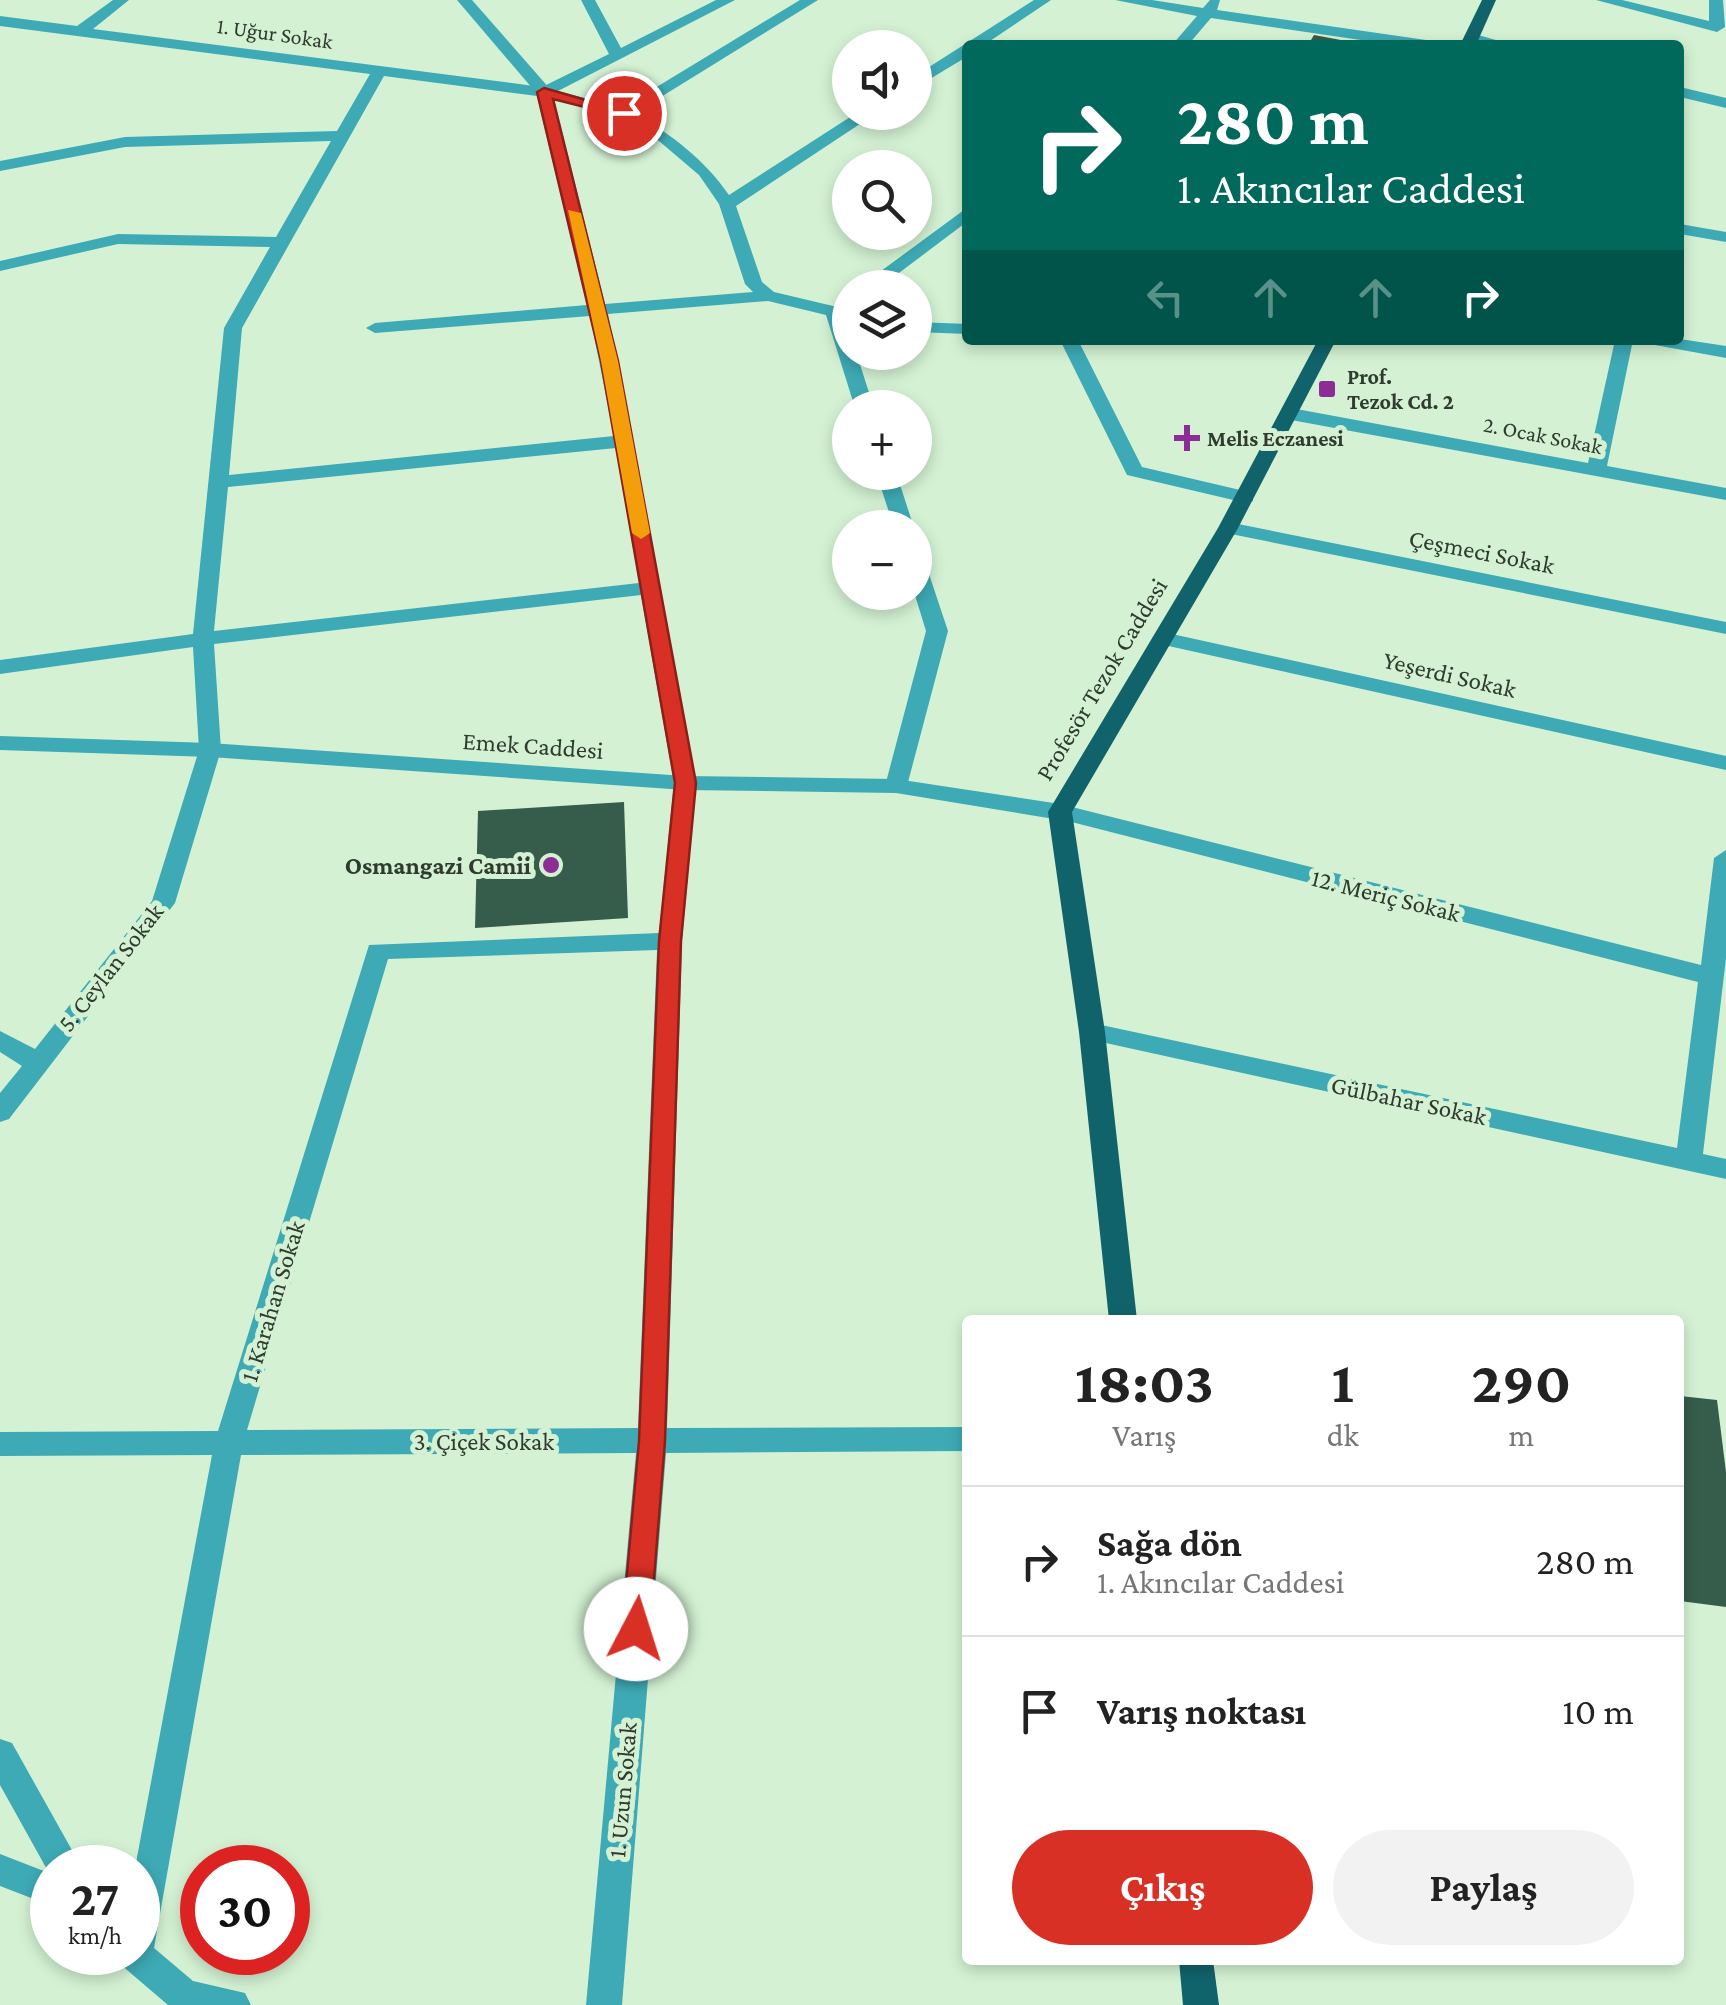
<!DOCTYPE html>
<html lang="tr">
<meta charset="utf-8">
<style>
body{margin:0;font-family:"Crimson Pro",serif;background:#f2f2f2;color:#222;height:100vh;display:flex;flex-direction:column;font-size:38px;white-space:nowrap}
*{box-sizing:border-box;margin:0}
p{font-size:32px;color:#767676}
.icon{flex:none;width:55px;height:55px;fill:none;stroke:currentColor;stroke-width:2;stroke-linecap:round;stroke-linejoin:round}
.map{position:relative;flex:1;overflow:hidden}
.details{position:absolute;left:962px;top:1315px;width:722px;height:650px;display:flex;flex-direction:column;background:#fff;border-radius:10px;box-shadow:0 5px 15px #0003}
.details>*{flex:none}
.top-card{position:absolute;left:962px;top:40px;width:722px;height:305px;border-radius:10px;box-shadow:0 5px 15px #0003;background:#00695c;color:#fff;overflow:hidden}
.fabs{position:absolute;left:832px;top:30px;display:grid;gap:20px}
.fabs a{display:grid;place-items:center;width:100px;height:100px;border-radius:50%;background:#fff;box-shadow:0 5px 15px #0003;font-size:50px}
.speed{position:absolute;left:30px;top:1845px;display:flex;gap:20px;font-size:50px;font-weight:700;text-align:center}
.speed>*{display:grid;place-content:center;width:130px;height:130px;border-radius:50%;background:#fff;box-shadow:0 5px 15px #0003;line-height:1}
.speed small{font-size:25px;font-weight:400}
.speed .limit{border:15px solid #d22;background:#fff;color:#111}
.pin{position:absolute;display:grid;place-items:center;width:85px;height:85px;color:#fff;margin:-42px;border:5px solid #fff;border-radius:50%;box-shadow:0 2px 10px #0007}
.me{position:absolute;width:110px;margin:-55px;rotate:5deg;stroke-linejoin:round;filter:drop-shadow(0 0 8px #0008)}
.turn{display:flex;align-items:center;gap:35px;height:210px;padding:0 50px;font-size:45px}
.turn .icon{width:130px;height:130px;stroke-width:2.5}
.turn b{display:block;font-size:70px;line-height:85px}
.lanes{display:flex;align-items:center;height:95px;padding:0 50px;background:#0003;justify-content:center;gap:50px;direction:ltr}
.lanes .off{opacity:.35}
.eta{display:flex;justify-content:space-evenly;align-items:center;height:170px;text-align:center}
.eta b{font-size:60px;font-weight:700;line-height:70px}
.action{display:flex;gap:20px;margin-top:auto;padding:20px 50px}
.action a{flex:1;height:115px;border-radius:60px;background:#d93025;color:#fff;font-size:40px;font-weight:700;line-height:115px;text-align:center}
.action a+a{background:#f2f2f2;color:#222}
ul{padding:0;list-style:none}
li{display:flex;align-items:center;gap:30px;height:150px;padding:0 50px;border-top:2px solid #e0e0e0}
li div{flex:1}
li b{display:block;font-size:38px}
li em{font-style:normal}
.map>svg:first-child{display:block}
.building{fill:#365c4b}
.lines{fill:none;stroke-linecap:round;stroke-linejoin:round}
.minor{fill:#3eaab5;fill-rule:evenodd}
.tertiary{fill:#3eaab5;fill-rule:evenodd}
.primary{fill:#11636b;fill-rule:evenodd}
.route{fill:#d93025;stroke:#8d1f18;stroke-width:2.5}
.slow{fill:#f59e0b}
.poi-dot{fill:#8c2c95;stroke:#d4f2d3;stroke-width:4}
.labels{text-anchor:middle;stroke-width:10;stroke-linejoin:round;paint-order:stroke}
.far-street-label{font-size:22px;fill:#2f3b2f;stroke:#d4f2d3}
.far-poi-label{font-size:22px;font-weight:bold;fill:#2f3b2f;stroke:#d4f2d3;text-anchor:start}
.street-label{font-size:25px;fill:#2f3b2f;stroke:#d4f2d3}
.poi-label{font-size:25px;font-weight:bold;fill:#2f3b2f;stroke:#d4f2d3;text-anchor:end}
</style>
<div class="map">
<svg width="1726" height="2005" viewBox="0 0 1726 2005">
<rect width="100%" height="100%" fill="#d4f2d3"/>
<g class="building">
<path d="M1314 35 1357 43V45H1308Z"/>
<path d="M624 802 628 918 475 928 478 811Z"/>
<path d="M1680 1396 1717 1400 1726 1472V1607L1680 1601Z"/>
</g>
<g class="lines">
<g class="minor">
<path d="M113 0H129L93 29 542 87 609 54 581 0H595L621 48 716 0H735L558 91 622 108 800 0H818L635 113C673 136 704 159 729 195L858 112H878L736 206 762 282 774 292 850 310V320L845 319 850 352H856L874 408H855L826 315 768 301 608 314 696 783 682 941 667 1428 968 1427V1451L666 1453 622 2005H586L636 1453 241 1455 154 1948 193 1981 245 1993 251 2005H168L120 1964 115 1952H138L135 1868 212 1455 0 1456V1432L218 1431 369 945 659 933 674 783 641 595 214 644 221 750 175 903 9 1119 0 1122V1093L22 1066 0 1052V1031L35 1049 152 901 199 750 193 647 0 674V660L193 634 224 328 270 247 118 244 0 271V261L118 234 276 237 331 141 125 147 0 171V161L125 137 337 131 370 74 0 26V16L77 26ZM384 76 537 96 587 305 375 323 366 328 375 333 590 316 614 436 229 475 242 328ZM554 99 618 116 659 141 699 175 719 204 745 284 753 292 605 304ZM616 448 639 583 214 631 228 487ZM657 950 638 1428 247 1430 388 959Z"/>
<path d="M1034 0H1051L984 45H968V56L915 88V76Z"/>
<path d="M1115 0H1152L1203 8 1210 0H1220L1217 10 1426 40 1434 45H1395L1211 18 1188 45H1172L1197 16Z"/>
<path d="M1596 0H1622L1709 21V0H1723L1725 27 1717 32Z"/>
<path d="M1471 33 1503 42 1506 45 1466 41V35Z"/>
<path d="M1680 87 1726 98V108L1680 97Z"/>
<path d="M968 207V221L879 288H858Z"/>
<path d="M1680 224 1726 232V242L1680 234Z"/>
<path d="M915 322 968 324V334L915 332Z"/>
<path d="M1680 339 1726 346V358L1655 345 1646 340Z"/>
<path d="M1060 340H1078L1142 467 1253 493V501L1246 503 1127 475Z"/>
<path d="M1615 340H1633L1607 466 1726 488V500L1291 420 1281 414 1291 408 1588 463Z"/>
<path d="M876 472H896L914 528H894Z"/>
<path d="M1228 522 1726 622V634L1221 532V524Z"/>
<path d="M915 556 925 562 948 631 907 786 896 793 885 786 926 631 914 592Z"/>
<path d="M1163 632 1726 756V770L1155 643 1152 638Z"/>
<path d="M1060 804 1701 965 1714 858 1726 850V958L1703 1154 1726 1159V1179L1083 1038 1079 1032 1092 1023 1677 1148 1698 982 1052 817 1048 812 1052 807Z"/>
<path d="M0 1739 12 1743 82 1868H52V1906L0 1886V1854L49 1873 0 1785Z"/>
</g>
<g class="tertiary">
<path d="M457 0H472L550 89V95H538Z"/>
<path d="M0 736 210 743 685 776 896 779 1060 804 1072 812 1060 820 896 793 685 790 210 757 0 750Z"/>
</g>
<g class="primary">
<path d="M1482 0H1496L1476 45H1460Z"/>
<path d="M1318 340H1336L1238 528 1072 812 1105 1032 1137 1320H1109L1079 1032 1048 812 1218 528Z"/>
<path d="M1179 1960H1213L1219 2005H1183Z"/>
</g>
</g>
<path class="route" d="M544 88 631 113 624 117 553 99 618 361 696 783 681 941 665 1441 650 1629 646 1638 636 1642 626 1638 622 1629 639 1441 659 941 675 783 601 361 537 92Z"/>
<path class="slow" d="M568 210 581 213 618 361 650 533 641 539 632 533 601 361Z"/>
<g class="poi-dot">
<rect x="1317" y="379" width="20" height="20" rx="5"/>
<path d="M1182 423h10v10h10v10h-10v10h-10v-10h-10v-10h10z"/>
<circle cx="551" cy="865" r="10"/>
</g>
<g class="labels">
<g class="far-street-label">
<text transform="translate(275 33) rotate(8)" y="8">1. Uğur Sokak</text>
<text transform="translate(1543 435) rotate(11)" y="8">2. Ocak Sokak</text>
</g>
<g class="far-poi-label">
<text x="1347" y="384">Prof.<tspan x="1347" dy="25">Tezok Cd. 2</tspan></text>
<text x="1207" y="446">Melis Eczanesi</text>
</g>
<g class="street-label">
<text transform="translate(1482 551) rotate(11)" y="9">Çeşmeci Sokak</text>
<text transform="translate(1450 674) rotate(13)" y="9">Yeşerdi Sokak</text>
<text transform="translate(1101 679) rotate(-59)" y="9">Profesör Tezok Caddesi</text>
<text transform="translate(533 745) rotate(4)" y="9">Emek Caddesi</text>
<text transform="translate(1386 895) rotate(14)" y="9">12. Meriç Sokak</text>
<text transform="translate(110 967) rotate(-52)" y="9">5. Ceylan Sokak</text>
<text transform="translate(1409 1100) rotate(12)" y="9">Gülbahar Sokak</text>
<text transform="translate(272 1301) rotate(-73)" y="9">1. Karahan Sokak</text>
<text x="484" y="1450">3. Çiçek Sokak</text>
<text transform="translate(622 1790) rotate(-85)" y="9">1. Uzun Sokak</text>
</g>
<g class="poi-label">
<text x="531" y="874">Osmangazi Camii</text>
</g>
</g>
</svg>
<div class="fabs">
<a><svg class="icon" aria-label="sound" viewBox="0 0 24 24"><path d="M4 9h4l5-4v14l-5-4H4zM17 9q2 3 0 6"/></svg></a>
<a><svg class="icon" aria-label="search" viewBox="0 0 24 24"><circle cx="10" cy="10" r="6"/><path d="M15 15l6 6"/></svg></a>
<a><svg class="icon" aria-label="layers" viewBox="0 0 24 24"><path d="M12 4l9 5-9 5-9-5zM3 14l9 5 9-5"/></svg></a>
<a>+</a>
<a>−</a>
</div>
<div class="speed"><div>27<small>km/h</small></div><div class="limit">30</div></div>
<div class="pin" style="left:624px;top:113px;background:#d93025"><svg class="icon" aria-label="arrive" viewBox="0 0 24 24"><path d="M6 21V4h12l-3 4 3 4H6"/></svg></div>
<svg class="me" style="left:636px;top:1629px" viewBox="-20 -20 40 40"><circle r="19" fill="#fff"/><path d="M0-13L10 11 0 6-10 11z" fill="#d93025"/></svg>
<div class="top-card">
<div class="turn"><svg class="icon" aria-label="right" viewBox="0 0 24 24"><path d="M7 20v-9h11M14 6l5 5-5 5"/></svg><div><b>280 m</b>1. Akıncılar Caddesi</div></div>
<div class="lanes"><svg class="icon off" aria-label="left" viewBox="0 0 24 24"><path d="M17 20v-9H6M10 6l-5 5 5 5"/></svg><svg class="icon off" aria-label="ahead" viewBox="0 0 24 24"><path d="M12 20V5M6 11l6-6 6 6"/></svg><svg class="icon off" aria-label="ahead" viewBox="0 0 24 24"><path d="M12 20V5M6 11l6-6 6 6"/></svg><svg class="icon" aria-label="right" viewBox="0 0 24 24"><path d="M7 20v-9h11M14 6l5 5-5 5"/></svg></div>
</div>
<section class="details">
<div class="eta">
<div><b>18:03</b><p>Varış</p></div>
<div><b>1</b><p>dk</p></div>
<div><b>290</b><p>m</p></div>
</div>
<ul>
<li><svg class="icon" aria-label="right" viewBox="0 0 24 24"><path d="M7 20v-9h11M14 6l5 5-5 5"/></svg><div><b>Sağa dön</b><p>1. Akıncılar Caddesi</p></div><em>280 m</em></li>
<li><svg class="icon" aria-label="arrive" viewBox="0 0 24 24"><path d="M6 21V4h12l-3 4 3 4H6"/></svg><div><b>Varış noktası</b></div><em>10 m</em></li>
</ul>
<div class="action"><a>Çıkış</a><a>Paylaş</a></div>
</section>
</div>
